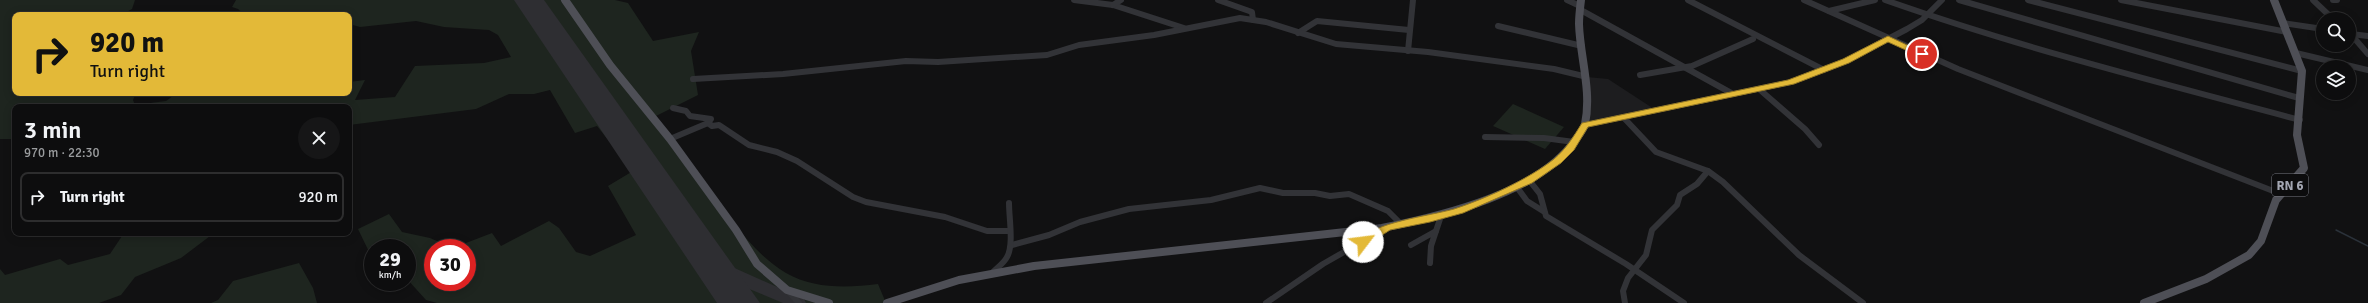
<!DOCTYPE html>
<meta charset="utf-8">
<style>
body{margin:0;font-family:Signika,sans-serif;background:#161617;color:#f1f3f6;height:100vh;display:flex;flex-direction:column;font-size:15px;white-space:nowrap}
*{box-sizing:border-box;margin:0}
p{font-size:13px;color:#9a9c9e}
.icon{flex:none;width:22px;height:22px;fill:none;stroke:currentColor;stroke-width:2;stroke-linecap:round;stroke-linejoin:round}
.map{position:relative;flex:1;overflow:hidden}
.details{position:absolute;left:12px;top:104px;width:340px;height:132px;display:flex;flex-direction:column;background:#0d0d0e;border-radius:8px;box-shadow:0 2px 10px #0003,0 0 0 1px #2d2d2e}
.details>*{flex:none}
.hud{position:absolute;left:12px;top:12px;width:340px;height:84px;border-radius:8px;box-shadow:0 2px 10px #0003,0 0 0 1px #2d2d2e;background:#e3b938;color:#111;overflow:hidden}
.fabs{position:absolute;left:2316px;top:12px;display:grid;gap:8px}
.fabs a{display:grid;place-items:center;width:40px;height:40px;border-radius:50%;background:#0d0d0e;box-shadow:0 2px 10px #0003,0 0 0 1px #2d2d2e;font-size:20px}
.speed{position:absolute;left:364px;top:239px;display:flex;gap:8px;font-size:20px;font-weight:700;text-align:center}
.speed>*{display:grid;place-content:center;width:52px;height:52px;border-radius:50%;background:#0d0d0e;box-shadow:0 2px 10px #0003,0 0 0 1px #2d2d2e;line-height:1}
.speed small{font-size:10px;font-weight:400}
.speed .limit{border:6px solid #d22;background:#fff;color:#111}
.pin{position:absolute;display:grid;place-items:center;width:34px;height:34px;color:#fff;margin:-17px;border:2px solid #fff;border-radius:50%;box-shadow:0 1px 4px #0007}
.me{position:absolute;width:44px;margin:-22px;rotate:60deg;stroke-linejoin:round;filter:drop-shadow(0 0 3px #0008)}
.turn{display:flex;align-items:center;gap:14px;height:84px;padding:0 12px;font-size:18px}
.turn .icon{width:52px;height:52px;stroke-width:2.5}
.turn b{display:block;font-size:28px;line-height:34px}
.round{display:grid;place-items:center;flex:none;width:42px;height:42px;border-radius:21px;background:#161617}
.headline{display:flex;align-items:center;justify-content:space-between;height:68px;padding:0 12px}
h1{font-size:24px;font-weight:600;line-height:30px}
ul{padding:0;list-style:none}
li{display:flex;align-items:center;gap:12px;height:50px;margin:0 8px 6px;padding:0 4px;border:2px solid #2d2d2e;border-radius:8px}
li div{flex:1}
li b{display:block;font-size:15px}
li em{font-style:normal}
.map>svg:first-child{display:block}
.built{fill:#1d1d1f}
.green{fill:#1e251f;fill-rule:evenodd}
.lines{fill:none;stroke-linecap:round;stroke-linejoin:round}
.stream{stroke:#2b323a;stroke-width:1.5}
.taxiway{fill:#2e2e32;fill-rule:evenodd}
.runway{fill:#2e2e32;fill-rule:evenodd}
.minor{stroke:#323337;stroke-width:6}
.major{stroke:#4e4f56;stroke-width:8}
.route{fill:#e3b938;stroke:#947824}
.labels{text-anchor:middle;stroke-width:4;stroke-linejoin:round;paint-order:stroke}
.shield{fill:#0c0c0d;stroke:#767880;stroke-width:1}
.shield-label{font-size:13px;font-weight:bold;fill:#a3a6b2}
</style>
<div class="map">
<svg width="2368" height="303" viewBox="0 0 2368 303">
<rect width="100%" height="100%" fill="#111112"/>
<path class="built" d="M1587 77 1608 79 1654 109 1590 123Z"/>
<g class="green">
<path d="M0 0H135L132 9 121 15H15V93H136L133 100 135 105 166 101 177 93H349V82L365 80 355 100 395 97 415 66 484 63 511 57 498 35 489 30 444 27 416 21 360 27 349 24V15H245L238 9 232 7 236 0H615L628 3 653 41 699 32 691 51 698 95 656 116C674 142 693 167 712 193 732 221 755 255 786 273 814 289 847 288 878 284L886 303H437L426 300 407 279V248H373V260L358 229 389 214 402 232 430 238 453 248 492 233 501 246 549 221 559 228 576 252 590 256 636 235 608 186 633 171 597 126 575 133 550 90 534 94H509L476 109 349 125V107H15V139H0ZM433 248H467V282H433Z"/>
<path d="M1513 104 1564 127 1545 149 1493 126Z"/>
<path d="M124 233H214L181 258 135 277 121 295 99 303H0V269L5 275 60 259 68 265 110 254Z"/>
<path d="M299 263 313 288 317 303H211L218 300 233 281Z"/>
</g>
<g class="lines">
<path class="stream" d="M2336 230 2368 246"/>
<path class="taxiway" d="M710 257 804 299 806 303H783L742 286 705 266 702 262 705 258Z"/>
<path class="runway" d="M514 0H544L760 303H717Z"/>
<g class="minor">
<path d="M1074 0 1113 5 1184 28"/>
<path d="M1218 0 1252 12 1253 20"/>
<path d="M1567 0 1580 6"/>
<path d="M1688 0 1824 70"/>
<path d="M1804 0 1958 69 2281 194"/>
<path d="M1885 0C2021 48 2161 83 2300 120"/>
<path d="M1959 0 2299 98"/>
<path d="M2028 0 2302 71"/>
<path d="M2121 0 2287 32"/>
<path d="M2313 0 2333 19"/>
<path d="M2333 0H2337"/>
<path d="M1113 5 1121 0"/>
<path d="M1579 9 1733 94"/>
<path d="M1829 11 1875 0"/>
<path d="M2283 23 2323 29"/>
<path d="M1498 26 1582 46"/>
<path d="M2349 32 2368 54"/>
<path d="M1298 33 1317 21 1409 30"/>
<path d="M2351 34 2368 36"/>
<path d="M1408 51 1413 0"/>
<path d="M2296 53 2368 70"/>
<path d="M1640 75 1692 66 1753 39"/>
<path d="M693 79 783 74 906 61 938 62 1047 55 1079 45 1154 35 1240 18 1266 22 1336 44 1428 52 1554 69 1583 76"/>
<path d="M1759 89 1805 129 1819 145"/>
<path d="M673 108 686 111 690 116 711 119 708 123 712 126 719 125 749 145 777 152 797 161 853 197 866 202 945 217 987 231H1009"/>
<path d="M1624 118 1656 152 1708 171 1723 182 1799 255 1863 303"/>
<path d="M1585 125 1791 82 1846 61 1907 29 1922 20 1942 0"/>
<path d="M1485 137 1544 138 1574 142"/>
<path d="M670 139 708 123"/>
<path d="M1529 180 1540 194 1546 216 1626 264 1684 303"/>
<path d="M1516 186 1527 201 1543 211"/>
<path d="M1436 231 1441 216"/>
<path d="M1012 245 1049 235 1080 222 1129 209 1211 200 1260 188 1283 193H1315L1330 196 1349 194 1388 211 1402 225"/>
<path d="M1411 245 1436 231 1431 246 1430 263"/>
<path d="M992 273C997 268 1004 263 1007 257 1014 245 1009 218 1009 203"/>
<path d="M787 290 799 303"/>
<path d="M1266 303 1323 264 1386 228"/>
<path d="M1625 303 1623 291 1628 278 1646 255 1652 230 1677 205 1680 195 1697 184 1708 171"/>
</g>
<g class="major">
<path d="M565 0 610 65 670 139 736 230 757 264 787 290 829 303"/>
<path d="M887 303 959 280 1034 266 1382 228C1442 216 1540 193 1576 139 1579 135 1584 129 1585 124 1592 91 1580 57 1579 24 1579 16 1580 8 1581 0"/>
<path d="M2144 303 2206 279 2249 255 2261 241 2276 200 2304 168 2297 135 2302 71 2274 0"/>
</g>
</g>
<path class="route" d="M1888 36 1926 54 1919 56 1888 42 1849 63 1794 84 1588 127 1574 150 1561 163 1532 183 1463 213 1430 222 1390 230 1367 245 1363 246 1358 242C1372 222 1430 216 1454 209 1485 199 1529 179 1554 159 1566 149 1574 136 1582 123L1788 80 1843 59Z"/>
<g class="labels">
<rect class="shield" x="2272" y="174" width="36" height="22" rx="3"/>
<g class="shield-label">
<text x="2290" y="190">RN 6</text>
</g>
</g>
</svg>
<div class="fabs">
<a><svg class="icon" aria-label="search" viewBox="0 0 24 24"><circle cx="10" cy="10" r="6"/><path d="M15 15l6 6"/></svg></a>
<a><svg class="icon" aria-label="layers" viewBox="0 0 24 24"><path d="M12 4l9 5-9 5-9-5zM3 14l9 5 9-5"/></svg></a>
</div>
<div class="speed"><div>29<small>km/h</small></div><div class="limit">30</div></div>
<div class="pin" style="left:1922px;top:54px;background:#d93025"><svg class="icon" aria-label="arrive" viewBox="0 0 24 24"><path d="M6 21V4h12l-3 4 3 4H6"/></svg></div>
<svg class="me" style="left:1363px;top:242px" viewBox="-20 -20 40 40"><circle r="19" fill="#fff"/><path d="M0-13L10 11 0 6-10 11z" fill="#e3b938"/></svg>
<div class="hud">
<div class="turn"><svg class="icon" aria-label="right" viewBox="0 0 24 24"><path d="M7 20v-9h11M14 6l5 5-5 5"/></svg><div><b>920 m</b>Turn right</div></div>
</div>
<section class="details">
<div class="headline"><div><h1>3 min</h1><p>970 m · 22:30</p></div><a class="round"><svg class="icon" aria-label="close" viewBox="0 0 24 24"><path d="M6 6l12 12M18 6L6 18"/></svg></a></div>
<ul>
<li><svg class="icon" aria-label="right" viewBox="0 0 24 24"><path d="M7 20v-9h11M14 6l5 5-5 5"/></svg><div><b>Turn right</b></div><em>920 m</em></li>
</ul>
</section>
</div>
